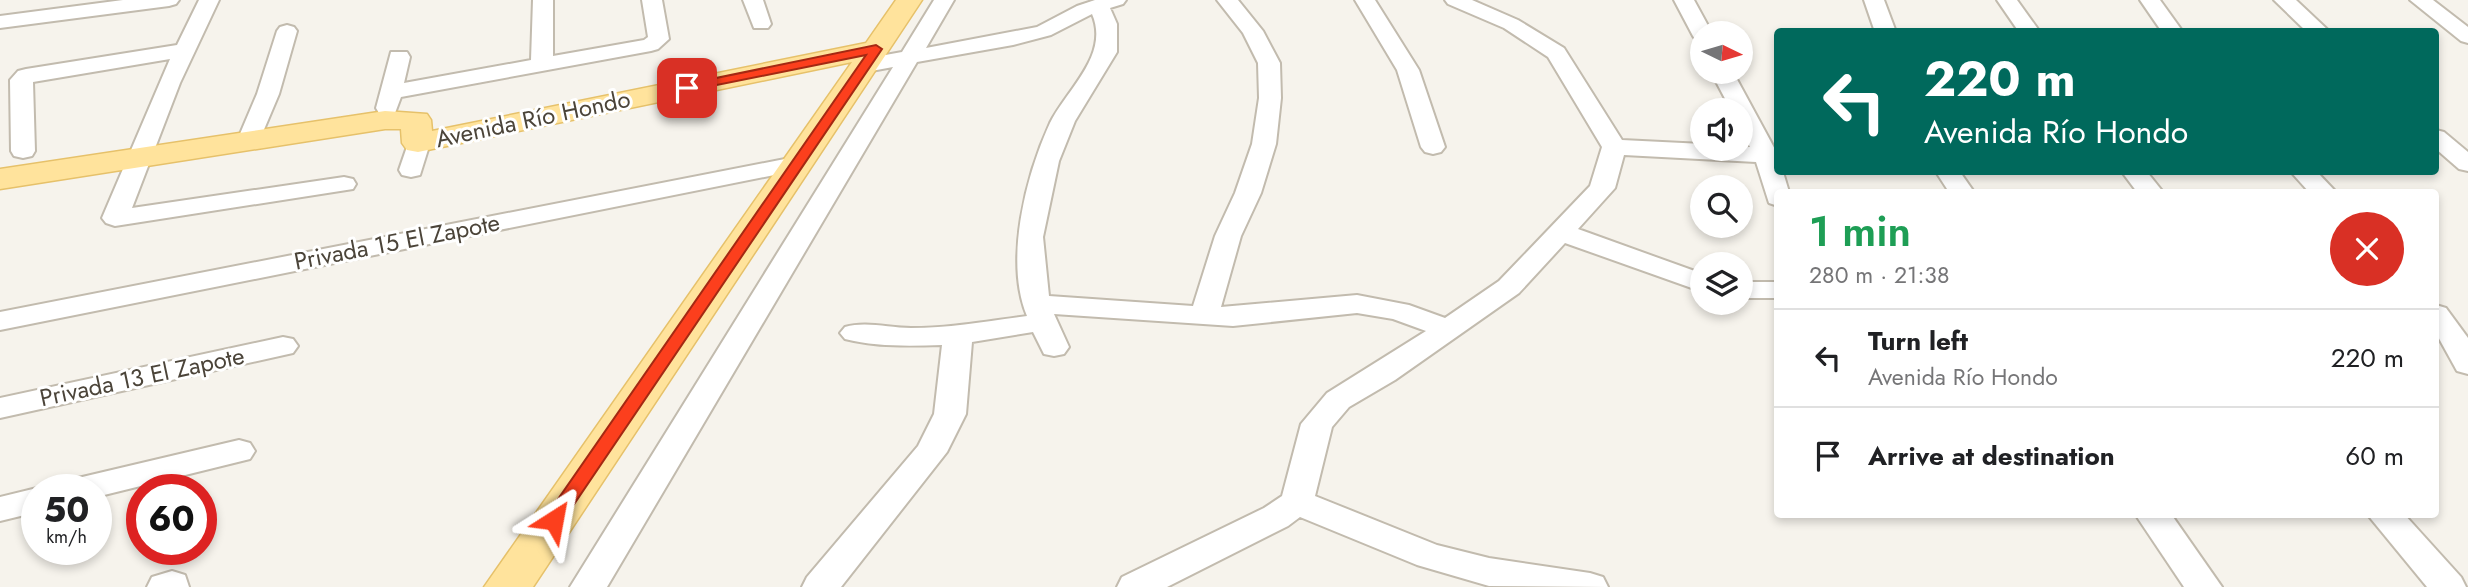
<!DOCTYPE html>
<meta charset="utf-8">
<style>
body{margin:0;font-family:Jost,sans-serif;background:#f2f2f2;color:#202124;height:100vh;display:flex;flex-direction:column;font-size:26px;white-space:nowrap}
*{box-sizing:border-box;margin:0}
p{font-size:23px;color:#757577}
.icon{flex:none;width:38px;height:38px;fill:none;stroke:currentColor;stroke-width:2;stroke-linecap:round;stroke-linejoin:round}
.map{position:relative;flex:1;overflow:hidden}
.side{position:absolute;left:1774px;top:189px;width:665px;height:329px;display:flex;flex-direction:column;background:#fff;border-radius:7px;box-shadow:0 4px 10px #0003}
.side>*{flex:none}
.guide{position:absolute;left:1774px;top:28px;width:665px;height:147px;border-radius:7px;box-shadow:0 4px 10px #0003;background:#00695c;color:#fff;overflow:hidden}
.needle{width:46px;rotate:95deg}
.buttons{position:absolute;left:1690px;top:21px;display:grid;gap:14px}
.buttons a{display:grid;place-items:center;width:63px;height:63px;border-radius:50%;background:#fff;box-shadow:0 4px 10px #0003;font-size:35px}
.speed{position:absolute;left:21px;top:474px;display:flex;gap:14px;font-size:35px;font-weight:700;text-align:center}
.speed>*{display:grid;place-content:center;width:91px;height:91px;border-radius:50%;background:#fff;box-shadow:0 4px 10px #0003;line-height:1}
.speed small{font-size:18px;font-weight:400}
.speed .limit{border:10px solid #d22;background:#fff;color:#111}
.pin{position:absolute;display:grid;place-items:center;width:60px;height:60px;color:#fff;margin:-30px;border-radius:14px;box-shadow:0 4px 10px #0006}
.me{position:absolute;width:77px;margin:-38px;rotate:34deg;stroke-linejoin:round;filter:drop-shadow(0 0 5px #0008)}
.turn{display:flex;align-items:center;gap:24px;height:147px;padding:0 35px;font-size:32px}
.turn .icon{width:91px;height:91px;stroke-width:2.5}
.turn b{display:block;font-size:49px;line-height:60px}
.round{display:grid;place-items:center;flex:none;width:74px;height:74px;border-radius:37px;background:#f2f2f2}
.headline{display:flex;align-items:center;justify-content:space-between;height:119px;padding:0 35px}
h1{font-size:42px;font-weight:600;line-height:52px;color:#1e9e55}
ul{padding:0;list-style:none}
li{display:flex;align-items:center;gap:21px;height:98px;padding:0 35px;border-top:2px solid #e0e0e0}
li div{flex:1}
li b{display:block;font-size:26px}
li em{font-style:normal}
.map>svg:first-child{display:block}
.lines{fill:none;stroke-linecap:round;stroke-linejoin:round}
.minor-casing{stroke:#c2bbae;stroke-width:4}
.major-casing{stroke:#e6c16a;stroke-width:3}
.minor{fill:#fff;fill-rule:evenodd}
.major{fill:#ffe39c;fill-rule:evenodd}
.route{fill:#fc3f1d;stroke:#a42913;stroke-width:2}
.labels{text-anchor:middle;stroke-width:6;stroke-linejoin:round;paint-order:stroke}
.street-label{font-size:24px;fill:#4b4439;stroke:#fff}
</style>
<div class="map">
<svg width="2468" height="587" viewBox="0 0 2468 587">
<rect width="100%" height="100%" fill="#f6f3ec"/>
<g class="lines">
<g class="minor-casing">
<g id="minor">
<path d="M123 0H179L176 4 169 6 0 28V16Z"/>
<path d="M199 0H219L180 83 132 208 344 177 353 179 356 184 353 189 115 226 106 223 102 218 170 59 33 82 35 151 32 156 23 158 14 156 11 151 10 80 18 71 26 69 177 45Z"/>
<path d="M533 0H553V56L644 40 648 37 642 0H662L669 39 658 49 651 51 401 97 395 113H379L376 108 391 52H407L410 57 404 83 531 60Z"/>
<path d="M743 0H763L771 24 768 28H754Z"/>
<path d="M934 0H954L926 48 1037 27 1077 6 1095 0H1126L1123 4 1110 8 1117 24V52L1075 121 1059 161 1043 237 1049 296 1193 306 1215 236 1235 193 1252 144 1259 98 1258 63 1243 33 1217 0H1238L1263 31 1280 63 1281 98 1276 144 1261 193 1241 236 1221 307 1357 295 1409 305 1445 318 1499 281 1590 186 1602 147 1548 57 1504 28 1448 4 1445 0H1472L1518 20 1564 48 1622 140 1703 144V149L1750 147 1741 130V110H1731L1711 72H1733L1778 155V172H1783L1789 192H1778V206L1769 203 1756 162 1624 155 1615 188 1578 229 1703 274V292L1565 243 1519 293 1395 380 1349 407 1332 427 1315 496 1437 545 1489 558 1590 573 1603 577 1608 587 1489 586 1417 565 1300 517 1288 526 1167 587H1117L1122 577 1264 508 1282 496 1301 424 1327 393 1426 331 1393 319 1357 313 1233 326 1054 314 1069 347 1064 354 1054 356 1044 354 1033 332 972 342 966 414 947 452 841 587H802L807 577 918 446 934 414 942 345C910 346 876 347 845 339L840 333 845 327C866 321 889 328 911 328 950 328 988 321 1027 316 1004 261 1026 175 1050 123 1067 89 1110 55 1092 14L1051 35 1013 45 917 62 607 587H570L893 67 866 72 858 70 855 65 858 60 902 52Z"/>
<path d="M1355 0H1375L1419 70 1445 147 1441 152 1433 154 1425 152 1421 147 1397 70Z"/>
<path d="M1674 0H1694L1712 33H1703V42L1696 40 1693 36Z"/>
<path d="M1864 0H1884L1896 32H1875Z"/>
<path d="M1997 0H2017L2040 32H2019Z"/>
<path d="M2140 0H2160L2183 32H2162Z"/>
<path d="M2274 0H2296L2330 32H2307Z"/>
<path d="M2410 0H2433L2468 27V43L2461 41Z"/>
<path d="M287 25 294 27 297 31 279 94 257 146H241L237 141 257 94 277 31 280 27Z"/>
<path d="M2436 130 2444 132 2468 152V171L2459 169 2436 149Z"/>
<path d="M418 136 426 138 430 143 420 175 411 177 402 175 399 170 410 138Z"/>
<path d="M795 157 804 159 807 164 804 169 0 330V312Z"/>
<path d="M1936 172H1960L1974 192H1949Z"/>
<path d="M2122 172H2147L2163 192H2137Z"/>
<path d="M2291 172H2317L2336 192H2309Z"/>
<rect x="1741" y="282" width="37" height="16"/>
<path d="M2436 305 2446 308 2468 338V374L2457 371 2436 333Z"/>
<path d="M283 337 293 339 298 346 293 353 0 418V398Z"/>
<path d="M239 440 250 443 255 451 250 459 96 497V490H61L66 482 78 478Z"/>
<path d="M37 488 44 490H37V512L0 521V497Z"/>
<path d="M2135 514H2171L2222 587H2184Z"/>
<path d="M2367 514H2404L2461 577 2466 587H2427Z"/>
<path d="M172 571 185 575 189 587H147L152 577Z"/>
</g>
</g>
<g class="major-casing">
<path id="major" d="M896 0H922L533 587H484L852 62 418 152 407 150 402 143 401 129H385L0 189V169L385 111 427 114 431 120 432 131 866 43Z"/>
</g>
<use href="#minor" class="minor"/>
<use href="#major" class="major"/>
</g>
<path class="route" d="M876 45 882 49 560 525 554 527 547 525 544 520 547 515 866 55 687 91 681 88 687 84Z"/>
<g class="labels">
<g class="street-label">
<text transform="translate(533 119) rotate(-12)" y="8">Avenida Río Hondo</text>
<text transform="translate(397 242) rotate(-11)" y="8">Privada 15 El Zapote</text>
<text transform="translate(142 377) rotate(-12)" y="8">Privada 13 El Zapote</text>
</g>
</g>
</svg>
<div class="buttons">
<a><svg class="needle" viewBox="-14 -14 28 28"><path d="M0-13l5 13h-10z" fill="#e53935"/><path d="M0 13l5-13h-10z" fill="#757577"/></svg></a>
<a><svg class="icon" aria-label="sound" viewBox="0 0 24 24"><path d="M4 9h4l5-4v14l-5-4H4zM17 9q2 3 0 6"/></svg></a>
<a><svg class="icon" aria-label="search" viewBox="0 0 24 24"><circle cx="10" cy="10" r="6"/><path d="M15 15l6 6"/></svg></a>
<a><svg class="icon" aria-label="layers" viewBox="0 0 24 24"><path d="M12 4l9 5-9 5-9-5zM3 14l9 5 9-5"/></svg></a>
</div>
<div class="speed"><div>50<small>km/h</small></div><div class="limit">60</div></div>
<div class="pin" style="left:687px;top:88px;background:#d93025"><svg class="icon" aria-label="arrive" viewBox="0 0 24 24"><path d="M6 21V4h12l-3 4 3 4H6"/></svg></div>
<svg class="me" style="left:554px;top:520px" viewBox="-20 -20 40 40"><path d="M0-17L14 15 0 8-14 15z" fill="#fc3f1d" stroke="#fff" stroke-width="4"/></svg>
<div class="guide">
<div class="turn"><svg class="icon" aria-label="left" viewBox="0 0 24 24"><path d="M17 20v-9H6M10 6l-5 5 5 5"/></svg><div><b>220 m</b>Avenida Río Hondo</div></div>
</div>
<section class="side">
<div class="headline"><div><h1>1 min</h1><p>280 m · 21:38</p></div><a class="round" style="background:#d93025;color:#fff"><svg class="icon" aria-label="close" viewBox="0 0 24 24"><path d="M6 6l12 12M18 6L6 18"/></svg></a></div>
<ul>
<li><svg class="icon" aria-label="left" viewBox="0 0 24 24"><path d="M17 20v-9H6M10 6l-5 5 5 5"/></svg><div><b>Turn left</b><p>Avenida Río Hondo</p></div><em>220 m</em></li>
<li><svg class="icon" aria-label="arrive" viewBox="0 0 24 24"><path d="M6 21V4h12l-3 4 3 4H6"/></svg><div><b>Arrive at destination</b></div><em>60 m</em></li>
</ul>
</section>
</div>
